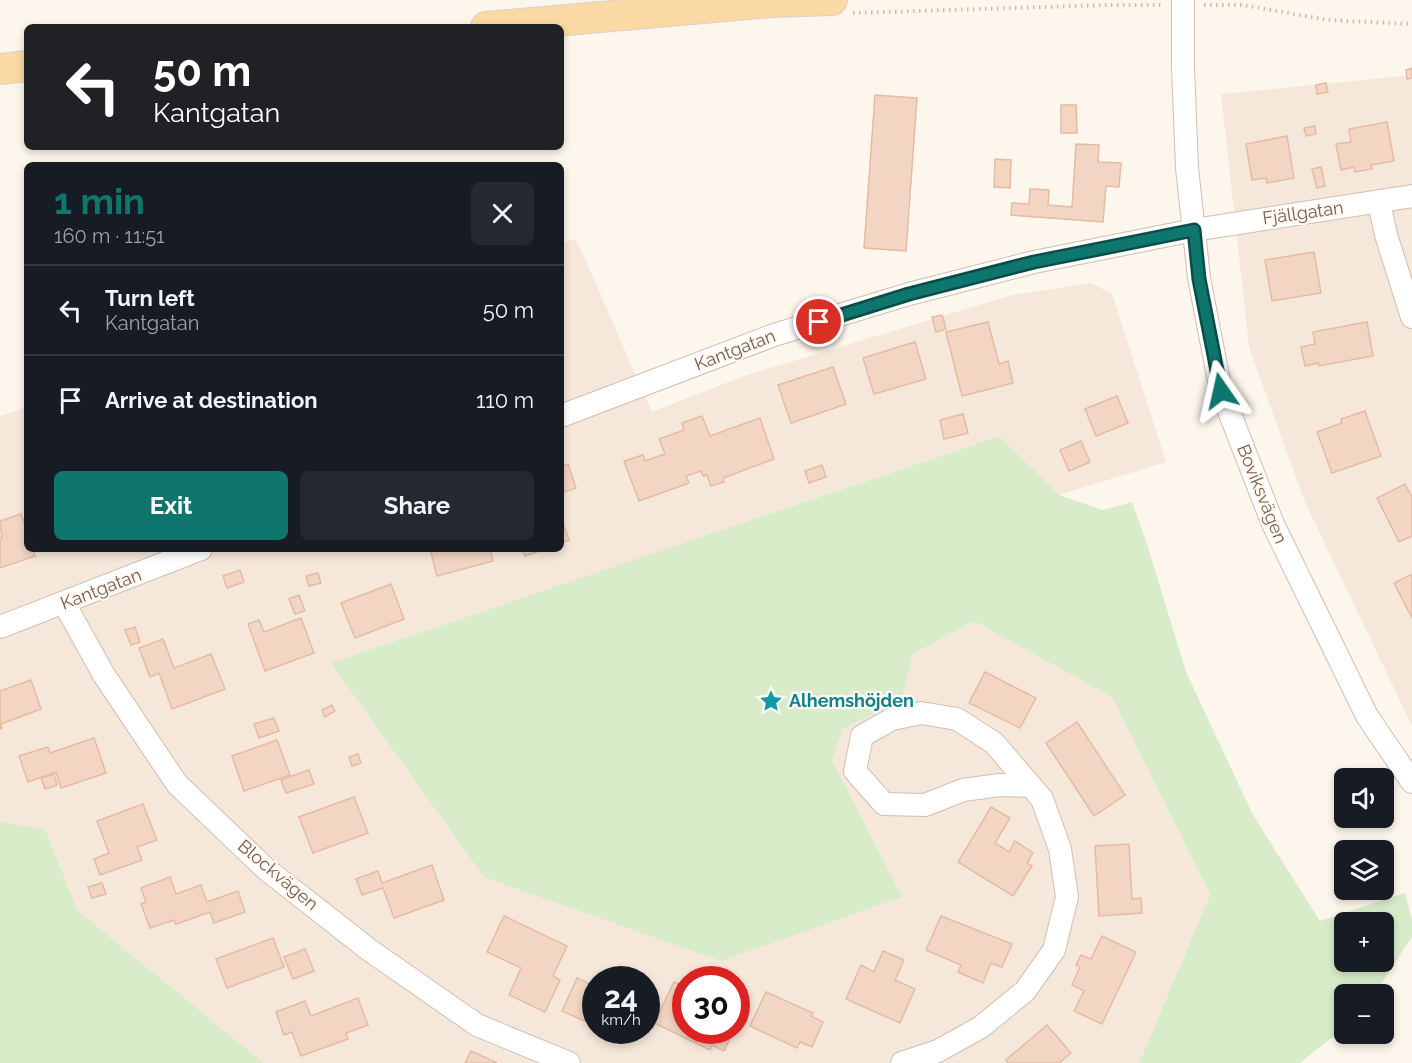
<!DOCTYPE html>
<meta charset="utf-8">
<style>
body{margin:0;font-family:Raleway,sans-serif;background:#242831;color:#f1f3f6;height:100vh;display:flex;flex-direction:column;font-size:22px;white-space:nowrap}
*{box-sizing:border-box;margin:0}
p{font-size:20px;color:#9ea1a6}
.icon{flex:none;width:33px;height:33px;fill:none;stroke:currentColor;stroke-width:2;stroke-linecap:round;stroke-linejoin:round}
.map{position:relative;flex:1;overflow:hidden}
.sheet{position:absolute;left:24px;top:162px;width:540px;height:390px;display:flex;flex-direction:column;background:#171b24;border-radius:9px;box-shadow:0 3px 9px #0003}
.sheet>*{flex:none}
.top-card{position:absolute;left:24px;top:24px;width:540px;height:126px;border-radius:9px;box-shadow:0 3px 9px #0003;background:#202124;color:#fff;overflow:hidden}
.controls{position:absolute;left:1334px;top:768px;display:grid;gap:12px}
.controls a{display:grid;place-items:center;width:60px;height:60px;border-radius:9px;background:#171b24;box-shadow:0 3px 9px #0003;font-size:30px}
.speed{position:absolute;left:582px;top:966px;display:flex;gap:12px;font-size:30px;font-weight:700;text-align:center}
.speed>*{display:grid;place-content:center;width:78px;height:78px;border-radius:50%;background:#171b24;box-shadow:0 3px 9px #0003;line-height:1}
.speed small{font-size:15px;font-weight:400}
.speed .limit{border:9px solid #d22;background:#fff;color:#111}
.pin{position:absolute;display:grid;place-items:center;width:51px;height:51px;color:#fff;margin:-26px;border:3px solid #fff;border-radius:50%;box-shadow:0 2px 6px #0007}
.me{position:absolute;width:66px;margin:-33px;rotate:349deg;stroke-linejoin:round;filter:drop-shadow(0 0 4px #0008)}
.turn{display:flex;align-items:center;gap:21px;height:126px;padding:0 30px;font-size:27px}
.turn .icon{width:78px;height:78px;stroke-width:2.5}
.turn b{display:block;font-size:42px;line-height:51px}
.round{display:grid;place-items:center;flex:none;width:63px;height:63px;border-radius:9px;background:#242831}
.summary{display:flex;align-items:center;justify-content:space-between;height:102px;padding:0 30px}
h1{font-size:36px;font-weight:700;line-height:45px;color:#0f766e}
.primary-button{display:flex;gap:12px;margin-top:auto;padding:12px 30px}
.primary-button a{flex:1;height:69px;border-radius:9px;background:#0f766e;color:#fff;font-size:24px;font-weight:700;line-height:69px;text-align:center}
.primary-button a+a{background:#242831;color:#f1f3f6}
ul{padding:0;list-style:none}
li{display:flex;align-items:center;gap:18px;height:90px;padding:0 30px;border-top:2px solid #363941}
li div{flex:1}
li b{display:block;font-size:22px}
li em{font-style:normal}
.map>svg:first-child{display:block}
.residential{fill:#f5e8da;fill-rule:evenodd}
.green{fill:#d8ecc9;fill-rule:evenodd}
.building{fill:#f3d5c3;stroke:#e6bba3;stroke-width:1.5}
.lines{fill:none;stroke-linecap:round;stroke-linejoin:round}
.minor-casing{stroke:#d1beb0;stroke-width:24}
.major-casing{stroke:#dad1cd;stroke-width:32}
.path{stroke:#d9b8a5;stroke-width:4;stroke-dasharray:1.5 4.5;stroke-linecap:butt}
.minor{stroke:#fff;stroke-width:22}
.major{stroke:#fbd9a5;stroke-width:30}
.route-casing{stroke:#0a4d48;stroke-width:15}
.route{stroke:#0f766e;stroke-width:10}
.labels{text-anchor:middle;stroke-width:4.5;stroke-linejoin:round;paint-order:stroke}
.street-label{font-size:18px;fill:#7a5c4d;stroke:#fffaf3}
.culture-label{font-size:18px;font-weight:bold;fill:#0d838f;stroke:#fffaf3;text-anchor:start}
</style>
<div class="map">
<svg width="1412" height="1063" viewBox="0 0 1412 1063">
<rect width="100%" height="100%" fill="#fdf6ec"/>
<g class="residential">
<path d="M1412 75V726L1304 500 1249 347 1221 94Z"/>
<path d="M576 239 652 412 744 376 1012 295 1091 283 1112 294 1166 462 1059 495 998 436 331 664 901 897 832 760 843 729 902 699 913 654 974 621 1112 697 1210 895 1139 1063H264L78 911 45 829 0 822V416L27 407V549H561V243ZM596 980H646V1030H596ZM686 980H736V1030H686Z"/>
</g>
<g class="green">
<path d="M999 436 1059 495 1103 510 1132 502 1148 547 1186 672 1253 815 1320 921 1405 893 1412 920V937L1374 994H1344V1028L1300 1063H1139L1210 895 1112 697 974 621 913 654 902 699 843 729 832 760 902 897 721 961 484 877 331 663ZM1344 922H1383V962H1344Z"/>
<path d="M0 822 45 829 78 911 264 1063H0Z"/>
</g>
<g class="building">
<path d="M1412 68V78L1407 79 1406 70Z"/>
<path d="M1326 83 1328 92 1317 94 1316 85Z"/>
<path d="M875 95 917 98 906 251 864 248Z"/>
<path d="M1061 105H1076L1077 133H1061Z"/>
<path d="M1387 122 1394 161 1371 165 1372 169 1355 172 1354 167 1341 170 1336 144 1351 142 1349 129Z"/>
<path d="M1315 126 1316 134 1306 136 1304 128Z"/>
<path d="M1287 136 1294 178 1267 183 1266 178 1252 180 1246 144Z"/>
<path d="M1076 144 1099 145 1098 162 1121 163 1119 187 1106 186 1103 222 1011 215 1012 203 1029 204 1030 189 1049 190 1048 205 1072 207Z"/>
<path d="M995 159 1011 160 1010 188 994 187Z"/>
<path d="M1321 167 1325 186 1317 188 1312 169Z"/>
<path d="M1314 252 1321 293 1272 301 1265 260Z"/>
<path d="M942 315 946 329 936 332 932 317Z"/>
<path d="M988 322 999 364 1008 361 1013 383 962 396 946 332Z"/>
<path d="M1367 322 1373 356 1319 366 1318 363 1305 366 1301 347 1315 344 1313 332Z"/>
<path d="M915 342 926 379 874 394 863 358Z"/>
<path d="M833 367 846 404 791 423 778 385Z"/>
<path d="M1117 396 1128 423 1096 436 1085 409Z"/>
<path d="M1365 411 1381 456 1332 473 1317 432 1342 423 1341 419Z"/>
<path d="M963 414 968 433 944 439 940 420Z"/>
<path d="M702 416 710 436 760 418 774 459 723 478 724 482 711 486 707 475 703 476 701 471 686 476 689 483 639 501 624 461 643 455 645 461 665 454 659 439 684 430 682 423Z"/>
<path d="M1081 441 1090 462 1069 471 1060 450Z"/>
<path d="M568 464 576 488 561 493V467Z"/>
<path d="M822 465 826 477 809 483 805 471Z"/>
<path d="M1405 484 1412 497V536L1399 542 1377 498Z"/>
<path d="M21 514 27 531V549H33L35 556 0 568V538H2L0 521Z"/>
<path d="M561 518 569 540 561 543Z"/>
<path d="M430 549H490L493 561 437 576Z"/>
<path d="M522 549H545L525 556Z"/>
<path d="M240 570 244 582 227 588 223 576Z"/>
<path d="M318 573 321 583 309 586 306 576Z"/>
<path d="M1412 574V618L1394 583Z"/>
<path d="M391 584 404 619 355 638 341 603Z"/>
<path d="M299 595 305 611 295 614 289 599Z"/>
<path d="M301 618 314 653 265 671 248 624 259 620 264 632Z"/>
<path d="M135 627 140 642 131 645 125 630Z"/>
<path d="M163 639 174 668 211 654 225 689 172 709 159 673 150 677 139 648Z"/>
<path d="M985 672 1036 698 1020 728 969 703Z"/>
<path d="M31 680 41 709 1 724 2 728 0 729V691Z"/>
<path d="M332 705 335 711 325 717 322 710Z"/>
<path d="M274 718 279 731 259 738 254 724Z"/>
<path d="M1077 722 1125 795 1094 816 1046 743Z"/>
<path d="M94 738 106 773 61 788 56 772 28 782 19 756 48 747 50 753Z"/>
<path d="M277 740 290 775 244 791 232 756Z"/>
<path d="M358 754 361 763 352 766 349 757Z"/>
<path d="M309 770 314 784 286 793 281 780Z"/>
<path d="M54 774 57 785 45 789 41 778Z"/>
<path d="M354 797 368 833 313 853 299 817Z"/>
<path d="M143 804 157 840 137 847 142 860 100 875 94 859 109 853 97 821Z"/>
<path d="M991 807 1010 818 995 843 1009 852 1015 841 1033 853 1027 863 1032 866 1013 896 958 862Z"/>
<path d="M1129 844 1132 899 1141 898 1142 913 1099 916 1095 846Z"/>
<path d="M432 865 444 900 394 918 383 888 362 895 356 879 378 871 382 883Z"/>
<path d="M170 877 176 894 201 885 207 902 238 891 245 912 214 923 210 912 176 924 174 920 150 928 141 904 146 902 141 888Z"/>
<path d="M102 883 106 894 92 898 88 887Z"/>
<path d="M504 916 567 946 553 976 560 980 545 1012 509 995 521 968 487 952Z"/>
<path d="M941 916 1012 944 1002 967 991 963 983 983 958 972 961 965 926 950Z"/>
<path d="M1102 936 1136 952 1102 1024 1074 1011 1084 991 1072 985 1080 967 1076 965 1081 955 1091 959Z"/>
<path d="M273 938 284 967 227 988 216 959Z"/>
<path d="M305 949 314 971 293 979 284 957Z"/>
<path d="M883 951 904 960 895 980 915 989 900 1023 846 999 861 965 874 972Z"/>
<path d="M577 978 596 987V1026L562 1011Z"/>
<path d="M674 982 686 988V1030H734L724 1051 712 1045 710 1050 654 1023Z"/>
<path d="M766 992 813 1013 811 1016 823 1022 812 1047 800 1042 797 1048 750 1026Z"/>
<path d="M358 998 368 1025 346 1033 348 1039 301 1056 292 1032 284 1035 276 1012 305 1001 311 1016Z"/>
<path d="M1047 1025 1071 1053 1059 1063H1008L1006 1060Z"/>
<path d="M471 1051 497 1063H465Z"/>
</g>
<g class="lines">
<g class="minor-casing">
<g id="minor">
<path d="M1183 0V67L1187 168 1199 278 1221 391 1273 524 1367 716 1412 782"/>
<path d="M1379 202 1386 235 1412 317"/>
<path d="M561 416 774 335 909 294 1034 262 1194 230 1412 196"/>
<path d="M64 603 104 675 177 784 266 869 368 949 477 1025 569 1063"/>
<path d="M0 627 201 549"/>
<path d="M902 1063 938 1051 981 1027 1025 991 1054 950 1067 897 1060 849 1042 799 994 743 957 719 921 713 892 719 862 736 855 771 884 804 925 805 963 790 1000 785 1031 786"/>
</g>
</g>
<g class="major-casing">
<g id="major">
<path d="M486 27 772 2 832 0"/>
<path d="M0 69 27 66"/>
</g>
</g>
<g class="path">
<path d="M1204 5H1243L1328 20 1412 24"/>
<path d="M853 13 1107 5H1161"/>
</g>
<use href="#minor" class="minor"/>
<use href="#major" class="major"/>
</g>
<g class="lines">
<g class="route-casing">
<path id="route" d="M819 322 909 294 1034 262 1194 230 1199 279 1221 391"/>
</g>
<use href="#route" class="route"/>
</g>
<defs>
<g id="sight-bare" transform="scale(1.8)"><path d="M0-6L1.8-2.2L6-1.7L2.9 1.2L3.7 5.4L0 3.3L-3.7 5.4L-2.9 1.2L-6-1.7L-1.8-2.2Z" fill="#0f9aa8" stroke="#fffaf3" stroke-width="2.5" paint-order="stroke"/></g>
</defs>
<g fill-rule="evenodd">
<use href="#sight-bare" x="771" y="701"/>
</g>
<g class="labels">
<g class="street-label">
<text transform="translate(1303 213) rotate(-8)" y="6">Fjällgatan</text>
<text transform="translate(735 350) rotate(-21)" y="6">Kantgatan</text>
<text transform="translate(1262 494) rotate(68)" y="6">Boviksvägen</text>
<text transform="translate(101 589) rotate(-21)" y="6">Kantgatan</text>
<text transform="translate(278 875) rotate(40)" y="6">Blockvägen</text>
</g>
<g class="culture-label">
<text x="789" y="707">Alhemshöjden</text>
</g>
</g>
</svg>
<div class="controls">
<a><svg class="icon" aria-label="sound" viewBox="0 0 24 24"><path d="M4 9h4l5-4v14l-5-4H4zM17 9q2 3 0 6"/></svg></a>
<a><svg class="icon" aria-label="layers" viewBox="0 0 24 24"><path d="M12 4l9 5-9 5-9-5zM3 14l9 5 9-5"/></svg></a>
<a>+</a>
<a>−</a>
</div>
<div class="speed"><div>24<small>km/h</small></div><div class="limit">30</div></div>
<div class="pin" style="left:819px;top:322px;background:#d93025"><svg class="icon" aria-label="arrive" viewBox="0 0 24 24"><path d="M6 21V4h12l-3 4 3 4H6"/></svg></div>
<svg class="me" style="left:1221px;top:391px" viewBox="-20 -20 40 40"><path d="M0-17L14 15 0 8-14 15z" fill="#0f766e" stroke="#fff" stroke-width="4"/></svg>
<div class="top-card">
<div class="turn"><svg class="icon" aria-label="left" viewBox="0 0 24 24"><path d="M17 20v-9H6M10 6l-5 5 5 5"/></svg><div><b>50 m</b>Kantgatan</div></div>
</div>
<section class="sheet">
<div class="summary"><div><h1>1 min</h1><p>160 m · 11:51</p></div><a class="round"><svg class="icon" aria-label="close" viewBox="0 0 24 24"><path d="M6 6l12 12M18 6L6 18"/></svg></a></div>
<ul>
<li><svg class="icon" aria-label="left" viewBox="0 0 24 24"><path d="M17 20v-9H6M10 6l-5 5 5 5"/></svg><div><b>Turn left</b><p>Kantgatan</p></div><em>50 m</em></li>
<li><svg class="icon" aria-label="arrive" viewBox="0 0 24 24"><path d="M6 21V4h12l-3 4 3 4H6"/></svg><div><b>Arrive at destination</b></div><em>110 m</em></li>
</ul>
<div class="primary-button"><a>Exit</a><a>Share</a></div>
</section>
</div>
